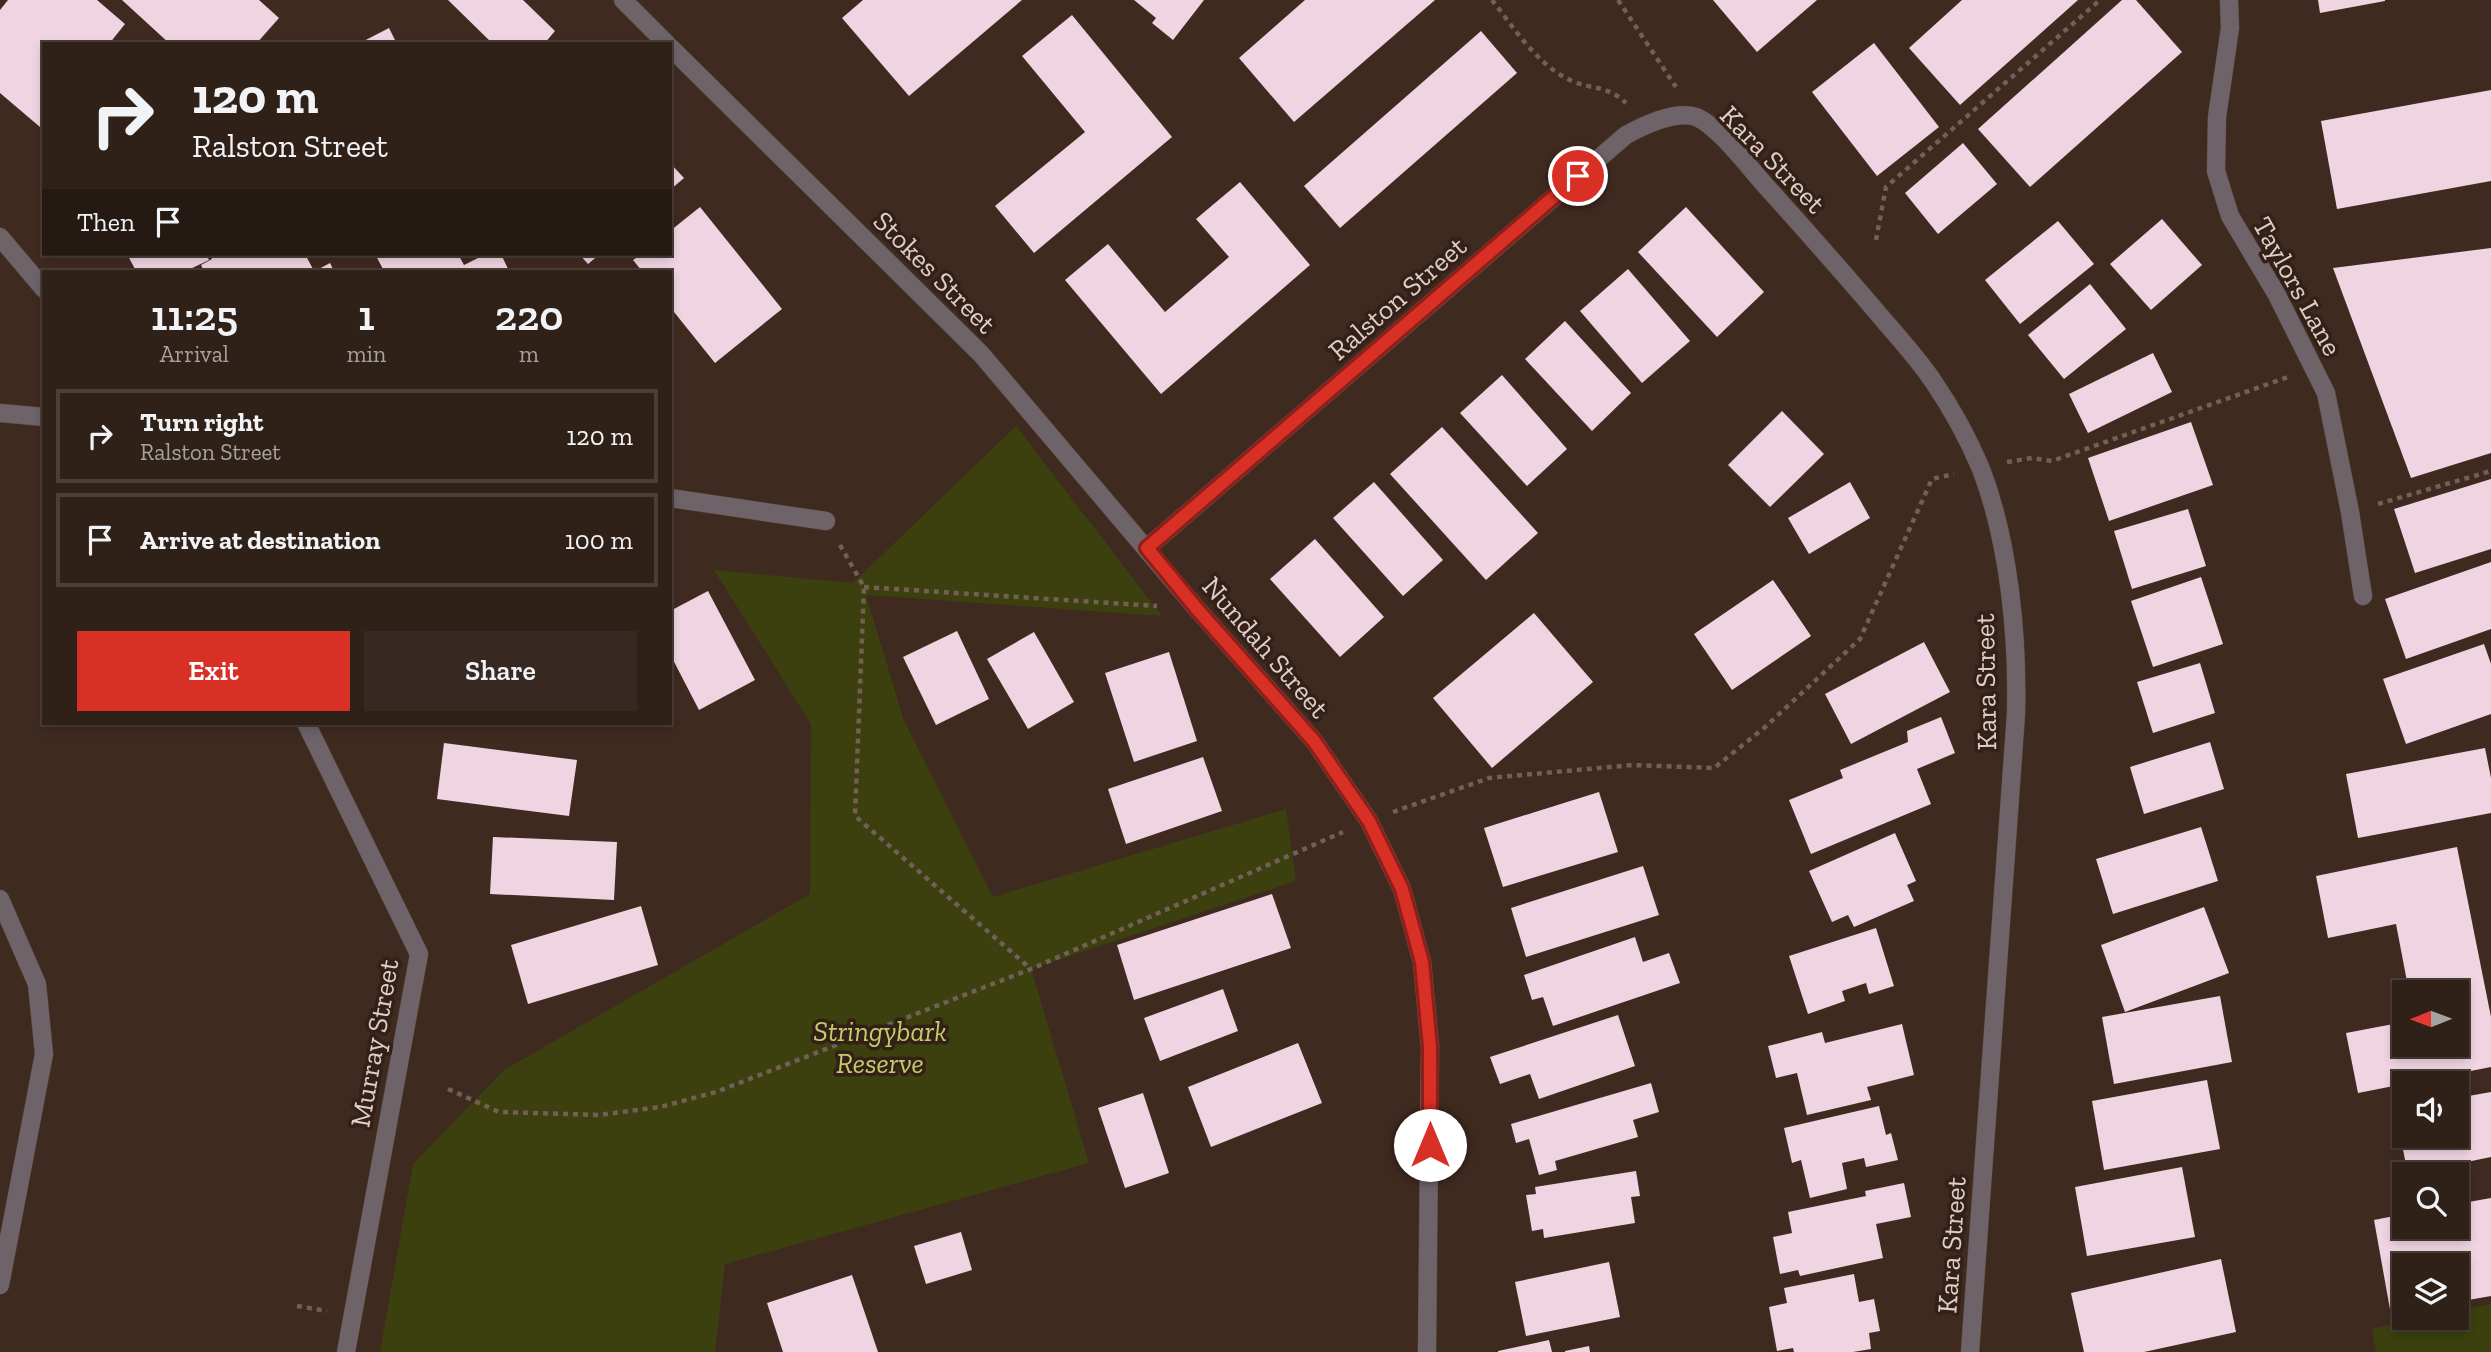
<!DOCTYPE html>
<style>
body{margin:0;font-family:"Zilla Slab",serif;background:#372821;color:#f1f3f6;height:100vh;display:flex;flex-direction:column;font-size:26px;white-space:nowrap}
*{box-sizing:border-box;margin:0}
p{font-size:23px;color:#a7a3a2}
.icon{flex:none;width:38px;height:38px;fill:none;stroke:currentColor;stroke-width:2;stroke-linecap:round;stroke-linejoin:round}
.map{position:relative;flex:1;overflow:hidden}
.sheet{position:absolute;left:42px;top:270px;width:630px;height:455px;display:flex;flex-direction:column;background:#2f2018;border-radius:0px;box-shadow:0 4px 10px #0003,0 0 0 2px #4a3e37}
.sheet>*{flex:none}
.hud{position:absolute;left:42px;top:42px;width:630px;height:214px;border-radius:0px;box-shadow:0 4px 10px #0003,0 0 0 2px #4a3e37;background:#2f2018;color:#f1f3f6;overflow:hidden}
.needle{width:46px;rotate:269deg}
.controls{position:absolute;left:2392px;top:980px;display:grid;gap:14px}
.controls a{display:grid;place-items:center;width:77px;height:77px;border-radius:0px;background:#2f2018;box-shadow:0 4px 10px #0003,0 0 0 2px #4a3e37;font-size:35px}
.pin{position:absolute;display:grid;place-items:center;width:60px;height:60px;color:#fff;margin:-30px;border:4px solid #fff;border-radius:50%;box-shadow:0 2px 7px #0007}
.me{position:absolute;width:77px;margin:-38px;rotate:0deg;stroke-linejoin:round;filter:drop-shadow(0 0 5px #0008)}
.turn{display:flex;align-items:center;gap:24px;height:147px;padding:0 35px;font-size:32px}
.turn .icon{width:91px;height:91px;stroke-width:2.5}
.turn b{display:block;font-size:49px;line-height:60px}
.then{display:flex;align-items:center;height:66px;padding:0 35px;background:#0003;gap:14px;font-size:26px}
.eta{display:flex;justify-content:space-evenly;align-items:center;height:119px;text-align:center}
.eta b{font-size:42px;font-weight:600;line-height:49px}
.primary-button{display:flex;gap:14px;margin-top:auto;padding:14px 35px}
.primary-button a{flex:1;height:80px;border-radius:0px;background:#d93025;color:#fff;font-size:28px;font-weight:600;line-height:80px;text-align:center}
.primary-button a+a{background:#372821;color:#f1f3f6}
ul{padding:0;list-style:none}
li{display:flex;align-items:center;gap:21px;height:94px;margin:0 14px 10px;padding:0 21px;border:4px solid #4a3e37;border-radius:0px}
li div{flex:1}
li b{display:block;font-size:26px}
li em{font-style:normal}
.map>svg:first-child{display:block}
.green{fill:#3b400e}
.building{fill:#f0d4e2}
.lines{fill:none;stroke-linecap:round;stroke-linejoin:round}
.minor-casing{stroke:#5b483e;stroke-width:19}
.path{stroke:#725f56;stroke-width:4.5;stroke-dasharray:5 5;stroke-linecap:butt}
.minor{stroke:#6d6369;stroke-width:18}
.route-casing{stroke:#8d1f18;stroke-width:18}
.route{stroke:#d93025;stroke-width:12}
.labels{text-anchor:middle;stroke-width:7;stroke-linejoin:round;paint-order:stroke}
.street-label{font-size:28px;fill:#dccfc8;stroke:#342016}
.park-label{font-size:28px;font-style:italic;fill:#c0cd6b;stroke:#342016}
</style>
<div class="map">
<svg width="2491" height="1352" viewBox="0 0 2491 1352">
<rect width="100%" height="100%" fill="#3f2a20"/>
<g class="green">
<path d="M1016 426 1162 616 866 595 904 721 993 897 1286 809 1296 881 1031 969 1089 1163 725 1264 715 1352H380L413 1164 504 1070 810 894 811 724 714 570 853 583Z"/>
<path d="M2491 1304V1352H2376L2372 1329 2425 1318H2457V1311Z"/>
</g>
<g class="building">
<path d="M8 0H97L125 24 109 44H44V122L40 127 0 93V10Z"/>
<path d="M122 0H259L279 18 256 44H170Z"/>
<path d="M448 0H523L555 31 544 44H493Z"/>
<path d="M863 0H1022L909 96 842 18Z"/>
<path d="M1134 0H1204L1173 40 1152 23 1156 18Z"/>
<path d="M1305 0H1435L1294 122 1239 58Z"/>
<path d="M1713 0H1817L1757 52Z"/>
<path d="M1962 0H2078L1960 105 1909 48Z"/>
<path d="M2122 0H2136L2182 52 2030 187 1978 129Z"/>
<path d="M2318 0H2385V1L2320 13Z"/>
<path d="M1072 15 1172 137 1034 253 995 206 1085 132 1022 56Z"/>
<path d="M389 28 397 44H358Z"/>
<path d="M1481 31 1517 73 1340 228 1304 186Z"/>
<path d="M1874 43 1939 127 1877 176 1812 92Z"/>
<path d="M2491 90V181L2337 209 2321 121Z"/>
<path d="M1963 143 1997 184 1938 234 1905 193Z"/>
<path d="M670 163 684 178 670 190Z"/>
<path d="M1240 182 1310 265 1161 394 1065 280 1108 244 1165 312 1229 257 1196 219Z"/>
<path d="M700 207 782 309 715 363 670 307V271H642L633 260 642 254H670V231Z"/>
<path d="M1686 207 1764 292 1717 337 1638 252Z"/>
<path d="M2162 219 2202 265 2151 310 2110 264Z"/>
<path d="M2058 221 2094 264 2020 324 1985 280Z"/>
<path d="M2491 248V453L2411 478 2333 268Z"/>
<path d="M127 254H206L209 260 186 271H136Z"/>
<path d="M208 254H305L314 271H204L201 265 212 259Z"/>
<path d="M375 254H458L464 265 486 254H501L509 271H384Z"/>
<path d="M579 254H600L588 264Z"/>
<path d="M330 263 334 271H315Z"/>
<path d="M1628 269 1690 341 1642 383 1580 311Z"/>
<path d="M2090 284 2126 329 2064 379 2028 335Z"/>
<path d="M1565 321 1631 393 1592 431 1525 359Z"/>
<path d="M2153 353 2172 392 2088 433 2069 394Z"/>
<path d="M1502 375 1567 449 1527 486 1460 413Z"/>
<path d="M1782 411 1824 454 1770 507 1728 465Z"/>
<path d="M2191 422 2213 485 2109 521 2088 458Z"/>
<path d="M1442 427 1538 533 1486 580 1390 474Z"/>
<path d="M2491 479V549L2415 573 2394 509Z"/>
<path d="M1374 482 1443 560 1403 596 1333 518Z"/>
<path d="M1850 482 1870 518 1809 554 1788 518Z"/>
<path d="M2188 509 2206 566 2132 589 2114 531Z"/>
<path d="M1315 539 1384 617 1340 657 1270 579Z"/>
<path d="M2491 562V629L2406 659 2385 599Z"/>
<path d="M2201 577 2223 644 2153 667 2131 601Z"/>
<path d="M1773 580 1811 636 1732 690 1694 634Z"/>
<path d="M708 591 755 680 699 710 670 654V611Z"/>
<path d="M1534 613 1593 682 1492 768 1433 698Z"/>
<path d="M957 631 989 699 936 725 903 657Z"/>
<path d="M1034 632 1074 702 1028 729 987 659Z"/>
<path d="M1924 642 1950 692 1851 744 1825 694Z"/>
<path d="M2484 644 2491 664V714L2406 744 2383 679Z"/>
<path d="M1169 652 1197 741 1134 762 1105 673Z"/>
<path d="M2200 663 2215 713 2153 733 2137 682Z"/>
<path d="M1941 717 1955 753 1917 769 1931 804 1811 854 1789 800 1843 778 1840 770 1908 742 1907 731Z"/>
<path d="M2210 742 2224 789 2144 814 2130 767Z"/>
<path d="M444 743 577 760 569 816 437 799Z"/>
<path d="M2485 748 2491 778V813L2358 838 2346 774Z"/>
<path d="M1203 757 1222 811 1126 844 1108 789Z"/>
<path d="M1599 792 1618 852 1503 887 1484 828Z"/>
<path d="M2201 827 2218 881 2113 914 2096 859Z"/>
<path d="M1895 833 1916 881 1907 885 1914 901 1854 927 1848 915 1832 922 1809 871Z"/>
<path d="M493 837 617 842 614 900 490 894Z"/>
<path d="M2457 847 2491 1017V1067L2358 1093 2346 1033 2404 1022V1045H2457V992H2409L2396 924 2328 938 2316 876Z"/>
<path d="M1643 866 1659 915 1526 957 1511 908Z"/>
<path d="M1272 894 1291 948 1134 1000 1117 945Z"/>
<path d="M641 906 658 965 528 1004 511 945Z"/>
<path d="M2204 907 2229 973 2125 1012 2101 945Z"/>
<path d="M1876 928 1894 986 1869 994 1866 983 1842 991 1845 1001 1808 1014 1789 956Z"/>
<path d="M1635 937 1643 962 1669 953 1680 983 1553 1026 1543 997 1532 1000 1524 975Z"/>
<path d="M1223 989 1238 1031 1160 1061 1144 1018Z"/>
<path d="M2220 996 2232 1062 2114 1084 2102 1017Z"/>
<path d="M1618 1015 1635 1066 1539 1099 1530 1074 1500 1084 1490 1057Z"/>
<path d="M1902 1024 1914 1075 1867 1087 1871 1100 1807 1115 1797 1073 1776 1078 1768 1046 1822 1032 1825 1043Z"/>
<path d="M1298 1043 1322 1103 1211 1147 1188 1087Z"/>
<path d="M2207 1080 2220 1149 2104 1170 2092 1101Z"/>
<path d="M1651 1083 1659 1112 1633 1120 1638 1137 1555 1161 1557 1170 1539 1175 1529 1139 1516 1143 1511 1124Z"/>
<path d="M2491 1092V1157L2408 1174 2395 1111 2404 1109V1136H2457V1098Z"/>
<path d="M1143 1093 1169 1173 1125 1188 1098 1108Z"/>
<path d="M1879 1106 1886 1135 1891 1133 1898 1160 1866 1167 1864 1158 1842 1163 1847 1189 1810 1198 1801 1160 1792 1163 1784 1128Z"/>
<path d="M2182 1167 2195 1237 2087 1256 2075 1187Z"/>
<path d="M1636 1171 1640 1196 1631 1197 1635 1223 1544 1238 1543 1229 1532 1231 1526 1195 1536 1194 1535 1187Z"/>
<path d="M1904 1183 1911 1217 1876 1224 1883 1258 1800 1276 1798 1270 1780 1274 1773 1237 1792 1233 1788 1212 1866 1196 1865 1191Z"/>
<path d="M2491 1198V1296L2457 1302V1265H2404V1312L2391 1315 2374 1220 2404 1214V1227H2457V1204Z"/>
<path d="M961 1232 972 1270 926 1284 914 1246Z"/>
<path d="M2221 1259 2236 1332 2144 1352H2084L2071 1293Z"/>
<path d="M1609 1262 1620 1317 1526 1336 1515 1282Z"/>
<path d="M1854 1274 1859 1302 1874 1299 1880 1331 1869 1333 1871 1349 1853 1352H1794L1793 1348 1777 1351 1769 1307 1787 1303 1784 1288Z"/>
<path d="M852 1275 878 1352H783L767 1303Z"/>
<path d="M1549 1340 1552 1352H1498V1351Z"/>
<path d="M1589 1346 1590 1352H1565V1351Z"/>
</g>
<g class="lines">
<g class="minor-casing">
<g id="minor">
<path d="M623 0 667 44"/>
<path d="M2229 0 2230 28 2217 117 2216 171 2230 216 2277 295 2326 393 2350 512 2363 596"/>
<path d="M670 47 981 354 1197 609 1314 741 1369 821 1402 889 1422 962 1430 1047 1427 1352"/>
<path d="M0 237 44 289"/>
<path d="M0 413 44 417"/>
<path d="M670 498 826 521"/>
<path d="M1147 548 1626 135C1644 125 1676 110 1696 117 1717 125 1749 167 1764 184 1802 226 1839 268 1876 311 1895 334 1916 356 1933 381 1952 409 1968 438 1981 469 2009 542 2018 636 2016 714L1970 1352"/>
<path d="M306 723 419 954 346 1352"/>
<path d="M0 899 37 984 44 1054 0 1285"/>
</g>
</g>
<g class="path">
<path d="M1492 0C1514 28 1538 66 1572 81 1593 90 1607 85 1626 103"/>
<path d="M1618 0 1676 87"/>
<path d="M1876 240 1886 187 2100 0"/>
<path d="M2007 462 2032 458 2052 461 2288 377"/>
<path d="M2378 504 2491 471"/>
<path d="M840 545 864 587 855 816 1031 969"/>
<path d="M864 587 1157 606"/>
<path d="M1393 812 1489 778 1632 765 1714 768 1764 728 1860 639 1932 479 1954 474"/>
<path d="M448 1089 499 1112 599 1115 660 1107 716 1092 1031 969 1343 832"/>
<path d="M297 1306 327 1311"/>
</g>
<use href="#minor" class="minor"/>
</g>
<g class="lines">
<g class="route-casing">
<path id="route" d="M1430 1145V1047L1422 962 1402 889 1369 821 1314 741 1197 609 1147 548 1578 176"/>
</g>
<use href="#route" class="route"/>
</g>
<g class="labels">
<g class="street-label">
<text transform="translate(1773 159) rotate(46)" y="10">Kara Street</text>
<text transform="translate(935 272) rotate(45)" y="10">Stokes Street</text>
<text transform="translate(2298 286) rotate(61)" y="10">Taylors Lane</text>
<text transform="translate(1397 298) rotate(-41)" y="10">Ralston Street</text>
<text transform="translate(1266 647) rotate(49)" y="10">Nundah Street</text>
<text transform="translate(1985 682) rotate(-91)" y="10">Kara Street</text>
<text transform="translate(374 1043) rotate(-80)" y="10">Murray Street</text>
<text transform="translate(1951 1245) rotate(-86)" y="10">Kara Street</text>
</g>
<g class="park-label">
<text x="880" y="1041">Stringybark<tspan x="880" dy="32">Reserve</tspan></text>
</g>
</g>
</svg>
<div class="controls">
<a><svg class="needle" viewBox="-14 -14 28 28"><path d="M0-13l5 13h-10z" fill="#e53935"/><path d="M0 13l5-13h-10z" fill="#a7a3a2"/></svg></a>
<a><svg class="icon" aria-label="sound" viewBox="0 0 24 24"><path d="M4 9h4l5-4v14l-5-4H4zM17 9q2 3 0 6"/></svg></a>
<a><svg class="icon" aria-label="search" viewBox="0 0 24 24"><circle cx="10" cy="10" r="6"/><path d="M15 15l6 6"/></svg></a>
<a><svg class="icon" aria-label="layers" viewBox="0 0 24 24"><path d="M12 4l9 5-9 5-9-5zM3 14l9 5 9-5"/></svg></a>
</div>
<div class="pin" style="left:1578px;top:176px;background:#d93025"><svg class="icon" aria-label="arrive" viewBox="0 0 24 24"><path d="M6 21V4h12l-3 4 3 4H6"/></svg></div>
<svg class="me" style="left:1430px;top:1145px" viewBox="-20 -20 40 40"><circle r="19" fill="#fff"/><path d="M0-13L10 11 0 6-10 11z" fill="#d93025"/></svg>
<div class="hud">
<div class="turn"><svg class="icon" aria-label="right" viewBox="0 0 24 24"><path d="M7 20v-9h11M14 6l5 5-5 5"/></svg><div><b>120 m</b>Ralston Street</div></div>
<div class="then">Then<svg class="icon" aria-label="arrive" viewBox="0 0 24 24"><path d="M6 21V4h12l-3 4 3 4H6"/></svg></div>
</div>
<section class="sheet">
<div class="eta">
<div><b>11:25</b><p>Arrival</p></div>
<div><b>1</b><p>min</p></div>
<div><b>220</b><p>m</p></div>
</div>
<ul>
<li><svg class="icon" aria-label="right" viewBox="0 0 24 24"><path d="M7 20v-9h11M14 6l5 5-5 5"/></svg><div><b>Turn right</b><p>Ralston Street</p></div><em>120 m</em></li>
<li><svg class="icon" aria-label="arrive" viewBox="0 0 24 24"><path d="M6 21V4h12l-3 4 3 4H6"/></svg><div><b>Arrive at destination</b></div><em>100 m</em></li>
</ul>
<div class="primary-button"><a>Exit</a><a>Share</a></div>
</section>
</div>
